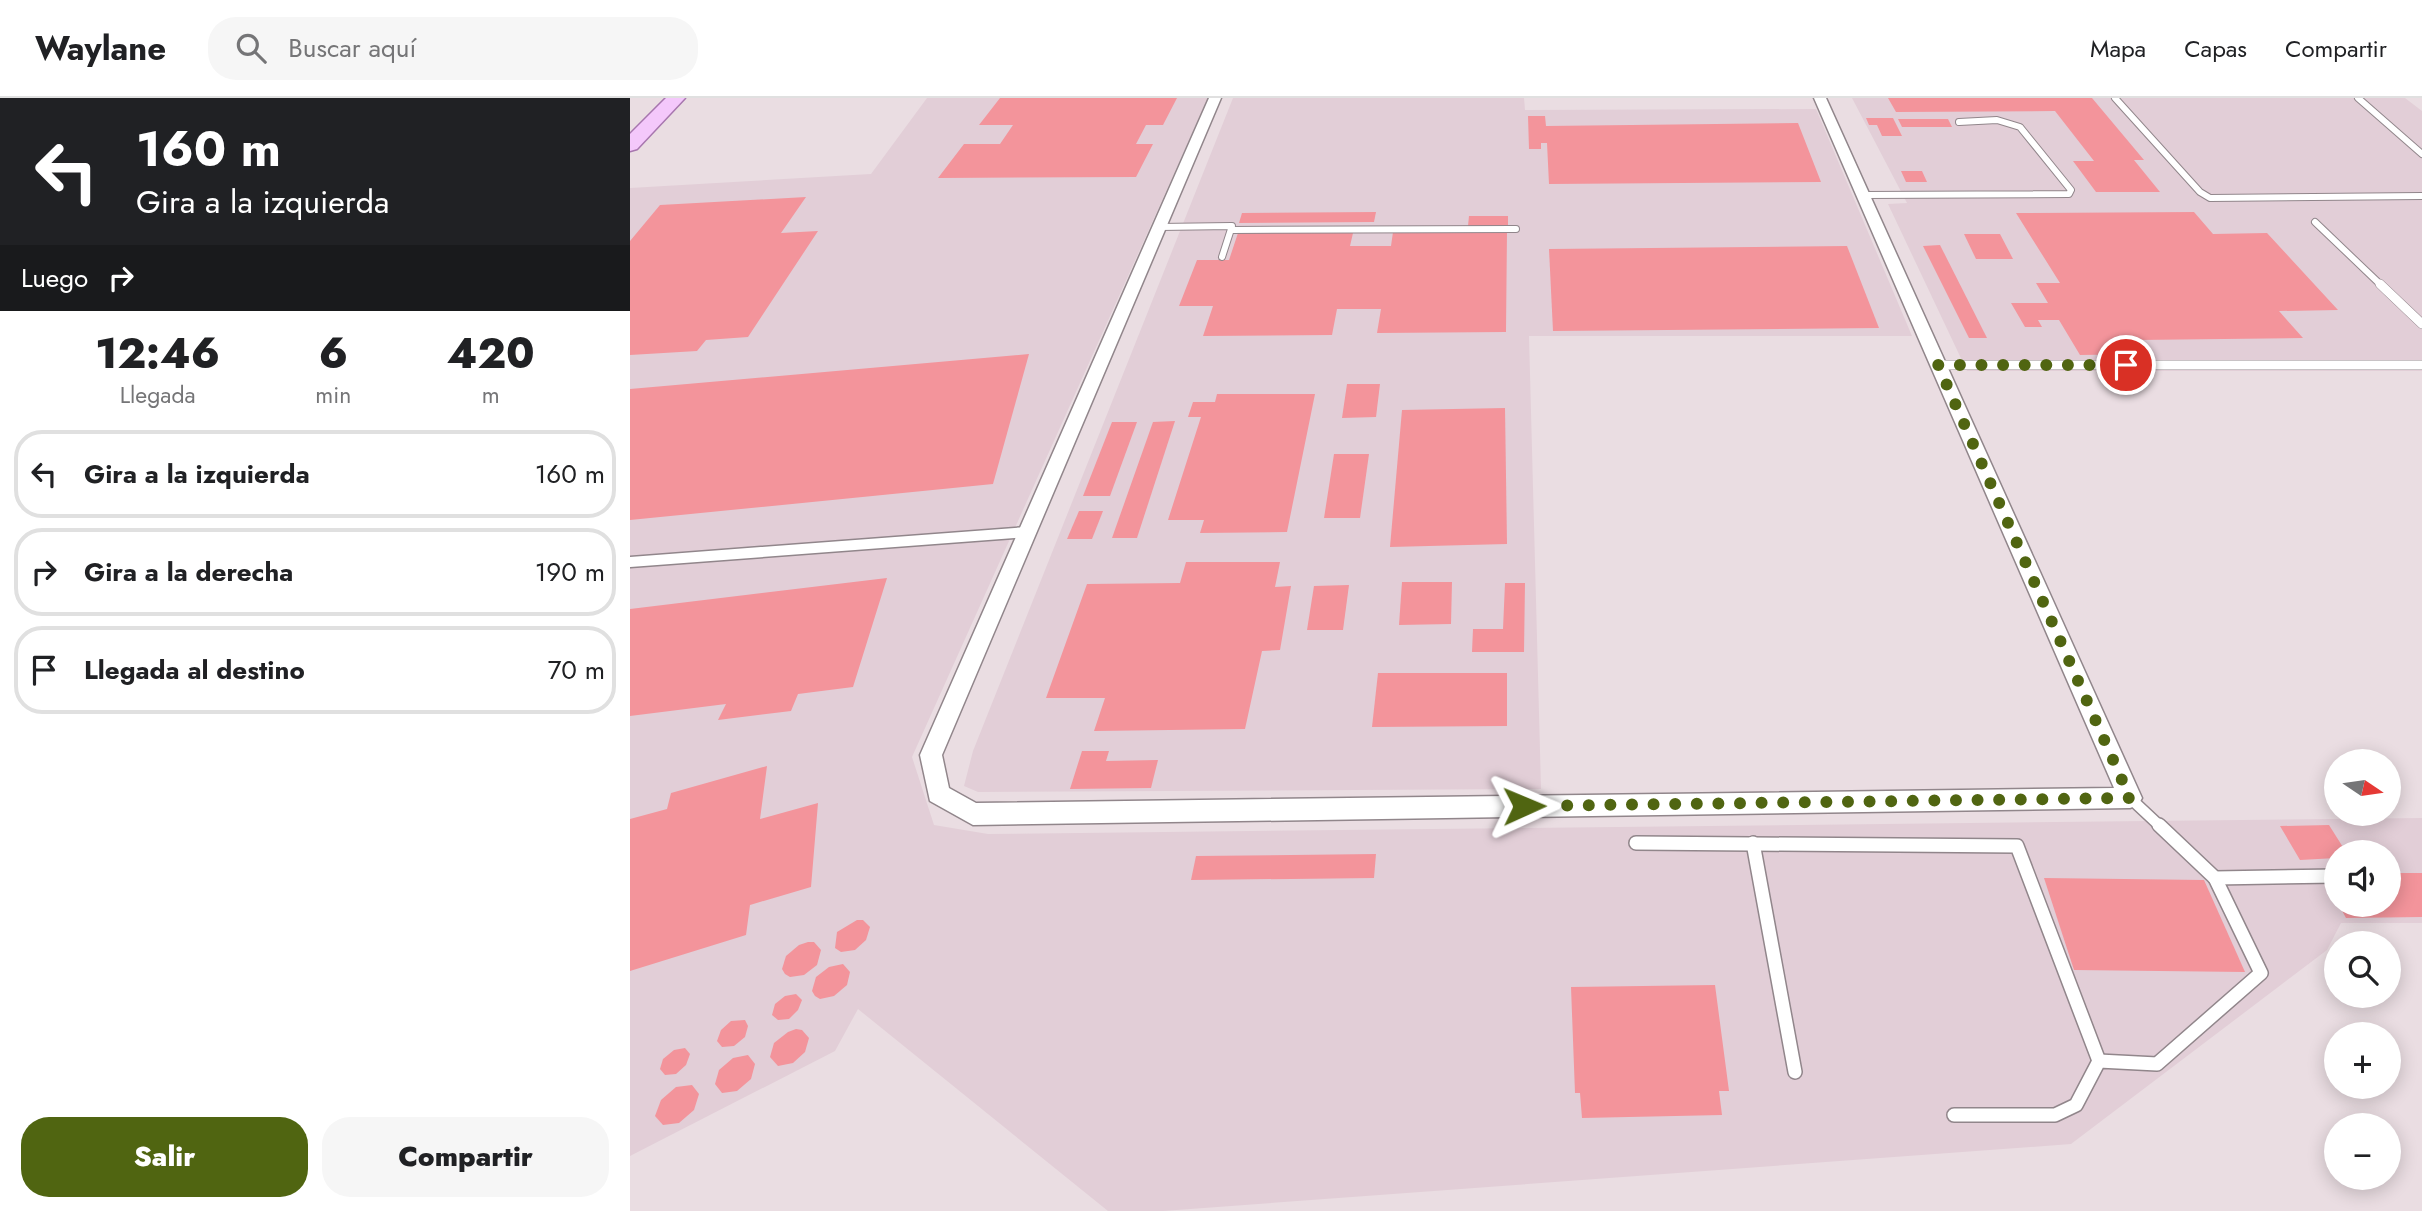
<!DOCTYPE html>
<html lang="es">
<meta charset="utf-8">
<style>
body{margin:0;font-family:Jost,sans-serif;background:#f6f6f6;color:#202124;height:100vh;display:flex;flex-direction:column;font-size:26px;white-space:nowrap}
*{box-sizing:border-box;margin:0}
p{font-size:23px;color:#757577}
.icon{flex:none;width:38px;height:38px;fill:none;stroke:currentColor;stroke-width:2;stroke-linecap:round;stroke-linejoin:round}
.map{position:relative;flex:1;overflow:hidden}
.details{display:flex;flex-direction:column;background:#fff;width:630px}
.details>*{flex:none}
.top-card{background:#202124;color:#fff;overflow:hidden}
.needle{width:46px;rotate:103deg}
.controls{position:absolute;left:1694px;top:651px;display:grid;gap:14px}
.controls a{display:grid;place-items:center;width:77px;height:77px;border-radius:50%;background:#fff;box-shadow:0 4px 18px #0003;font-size:35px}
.pin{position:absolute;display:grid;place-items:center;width:60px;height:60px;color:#fff;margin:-30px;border:4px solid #fff;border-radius:50%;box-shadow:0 2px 7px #0007}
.me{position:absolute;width:77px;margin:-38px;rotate:89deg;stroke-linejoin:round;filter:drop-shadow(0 0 5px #0008)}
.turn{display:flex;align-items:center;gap:24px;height:147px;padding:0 21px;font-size:32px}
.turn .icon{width:91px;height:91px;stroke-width:2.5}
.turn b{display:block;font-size:49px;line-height:60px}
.then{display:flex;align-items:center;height:66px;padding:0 21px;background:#0003;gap:14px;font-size:26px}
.eta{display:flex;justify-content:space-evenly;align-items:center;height:119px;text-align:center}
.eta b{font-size:42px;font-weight:800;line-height:49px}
.primary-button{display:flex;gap:14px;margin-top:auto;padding:14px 21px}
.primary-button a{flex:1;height:80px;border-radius:28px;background:#506511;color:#fff;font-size:28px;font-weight:800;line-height:80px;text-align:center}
.primary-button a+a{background:#f6f6f6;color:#202124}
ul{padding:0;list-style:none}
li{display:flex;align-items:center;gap:21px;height:88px;margin:0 14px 10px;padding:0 7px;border:4px solid #e0e0e0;border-radius:28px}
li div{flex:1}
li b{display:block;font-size:26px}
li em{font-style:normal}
header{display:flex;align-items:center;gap:42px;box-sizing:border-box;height:98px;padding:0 35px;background:#fff;border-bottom:2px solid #e0e0e0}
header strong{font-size:33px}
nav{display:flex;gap:38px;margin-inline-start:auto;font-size:24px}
.search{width:490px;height:63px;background:#f6f6f6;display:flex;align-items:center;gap:18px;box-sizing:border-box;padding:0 24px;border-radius:28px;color:#757577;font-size:26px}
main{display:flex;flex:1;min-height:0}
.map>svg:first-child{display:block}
.built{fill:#e2ced7;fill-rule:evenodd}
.building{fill:#f3949b}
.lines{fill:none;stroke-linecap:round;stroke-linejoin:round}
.service-far3-casing{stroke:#91868b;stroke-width:8}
.service-far2-casing{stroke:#91868b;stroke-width:10}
.service-far1-casing{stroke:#91868b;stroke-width:13}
.service-casing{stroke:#91868b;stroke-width:16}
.minor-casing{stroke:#91868b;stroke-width:3}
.primary-casing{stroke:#a776ae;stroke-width:3}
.service-far3{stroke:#fff;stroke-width:6}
.service-far2{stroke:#fff;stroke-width:9}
.service-far1{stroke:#fff;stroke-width:10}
.service{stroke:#fff;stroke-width:13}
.minor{fill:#fff;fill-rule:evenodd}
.primary{fill:#f4c8fb;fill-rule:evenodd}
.route{stroke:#506511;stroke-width:12;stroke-dasharray:0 21.6}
</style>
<header>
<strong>Waylane</strong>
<div class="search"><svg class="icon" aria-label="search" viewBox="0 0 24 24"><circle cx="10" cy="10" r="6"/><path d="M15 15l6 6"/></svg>Buscar aquí</div>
<nav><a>Mapa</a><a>Capas</a><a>Compartir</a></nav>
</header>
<main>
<section class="details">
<div class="top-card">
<div class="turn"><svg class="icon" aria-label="left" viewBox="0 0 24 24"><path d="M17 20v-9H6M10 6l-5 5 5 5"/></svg><div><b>160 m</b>Gira a la izquierda</div></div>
<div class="then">Luego<svg class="icon" aria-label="right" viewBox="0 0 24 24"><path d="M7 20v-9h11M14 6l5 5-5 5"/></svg></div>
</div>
<div class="eta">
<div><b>12:46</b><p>Llegada</p></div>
<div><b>6</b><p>min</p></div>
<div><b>420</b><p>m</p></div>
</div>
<ul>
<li><svg class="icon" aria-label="left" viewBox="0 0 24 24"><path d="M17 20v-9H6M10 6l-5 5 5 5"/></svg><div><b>Gira a la izquierda</b></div><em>160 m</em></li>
<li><svg class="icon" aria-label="right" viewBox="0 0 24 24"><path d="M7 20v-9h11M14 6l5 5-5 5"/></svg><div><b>Gira a la derecha</b></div><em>190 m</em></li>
<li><svg class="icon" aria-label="arrive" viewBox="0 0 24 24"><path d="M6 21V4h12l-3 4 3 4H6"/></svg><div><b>Llegada al destino</b></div><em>70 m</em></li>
</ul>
<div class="primary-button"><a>Salir</a><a>Compartir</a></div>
</section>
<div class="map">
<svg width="1792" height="1113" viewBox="0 0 1792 1113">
<rect width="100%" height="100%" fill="#eadde2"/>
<g class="built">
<path d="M297 0H578L282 659 304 727 358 736 1792 720V825H1711L1697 852 1441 1046 533 1113H478L228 911 205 953 0 1058V90L241 76ZM1706 754H1759V807H1706Z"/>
<path d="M603 0H894L895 12 1186 11 1282 238H899L911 691 348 694 334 688 343 653Z"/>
<path d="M1222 0H1775L1792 13V273H1337L1258 106 1277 105Z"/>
</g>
<g class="building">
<path d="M370 0H547L533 27H516L506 46H523L506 79 308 80 334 46H370L383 27H349Z"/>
<path d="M1258 0H1462L1514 62H1504L1530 94H1466L1443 63H1464L1425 13 1266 14Z"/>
<path d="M898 18H915L916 28 1168 25 1191 84 919 86 917 45H911V51H899Z"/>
<path d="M1236 20H1263L1272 38H1252L1247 27H1239Z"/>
<path d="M1268 21H1318L1322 29H1272Z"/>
<path d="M1271 73H1292L1297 84H1276Z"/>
<path d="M176 99 151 135 188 133 118 239 76 242 67 253 0 257V143L30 107Z"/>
<path d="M746 114 744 124 609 125 612 115Z"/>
<path d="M1564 114 1583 136 1637 135 1708 212 1649 213 1673 240 1507 242 1516 256 1450 257 1429 222H1408L1412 229H1395L1381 205H1418L1406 185H1430L1386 115Z"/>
<path d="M839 118H878V128H838Z"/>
<path d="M877 133 876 234 747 235 751 211H707L702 237 573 238 583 208H549L567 162H599L608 135H723L720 148H761L763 134Z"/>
<path d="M1334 136H1370L1383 161H1346Z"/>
<path d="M1310 147 1357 240H1339L1293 148Z"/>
<path d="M1217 148 1249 230 923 233 919 151Z"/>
<path d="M399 256 363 386 0 422V291Z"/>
<path d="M717 286H750L746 319 712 320Z"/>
<path d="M587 296H685L657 434 570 435 574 422H538L571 319H558L563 304H585Z"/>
<path d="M875 310 877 446 760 449 772 312Z"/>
<path d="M545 323 507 440H482L523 324Z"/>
<path d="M482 324H507L480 398H453Z"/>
<path d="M704 356H739L730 420H694Z"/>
<path d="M449 413H473L462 441H437Z"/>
<path d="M556 464H650L645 489 661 488 650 552 632 553 615 631 464 633 475 600H416L457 486 550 485Z"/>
<path d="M257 480 223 589 168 596 161 613 88 622 96 606 0 618V511Z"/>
<path d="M772 484H822L821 526 769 527Z"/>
<path d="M875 485H895L894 554H842L843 531H873Z"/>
<path d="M719 487 713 532H677L684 488Z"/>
<path d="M748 575H877V628L742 629Z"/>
<path d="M452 653H479L476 663 528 662 521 690 440 691Z"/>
<path d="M137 668 130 721 188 705 181 789 120 807 116 837 0 873V721L37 711 41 695Z"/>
<path d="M1699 727 1716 754H1706V760L1670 762 1650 728Z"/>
<path d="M746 756 744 780 561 782 566 758Z"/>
<path d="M1759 775H1792V819L1716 820 1709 807H1759V792H1767Z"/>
<path d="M1414 780 1574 782 1615 874 1444 872Z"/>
<path d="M227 822H233L240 829 236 842 225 852 211 854 205 850 207 834Z"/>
<path d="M178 844H184L191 852 187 867 174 877 160 879 155 876 152 871 156 858 169 847Z"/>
<path d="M213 866 220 874 217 887 204 898 190 901 185 898 182 893 186 879 199 869Z"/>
<path d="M1085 887 1099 993H1089L1092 1017 952 1020 950 995H945L941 889Z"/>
<path d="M166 896 172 902 168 912 159 921 148 922 142 917 145 906 155 898Z"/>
<path d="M115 922 118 928 115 939 104 948 92 949 87 943 91 932 101 923Z"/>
<path d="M166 931 172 932 179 940 175 954 163 965 148 968 140 959 144 945 158 934Z"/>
<path d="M55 950 60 956 56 967 46 976 35 977 30 971 33 961 44 952Z"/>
<path d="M118 957 125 966 121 981 107 993 92 995 85 986 89 972 103 960Z"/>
<path d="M62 987 69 996 64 1012 49 1025 33 1027 25 1018 31 1002 46 989Z"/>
</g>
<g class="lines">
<g class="service-far3-casing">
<g id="service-far3">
<path d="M1485 0 1570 94 1580 100 1792 98"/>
<path d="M1728 0 1792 56"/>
<path d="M1234 97 1439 96 1441 92 1390 29 1367 22 1329 24"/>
<path d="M1685 124 1752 188"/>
<path d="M529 129 602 128 592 159"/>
<path d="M601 132 886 131"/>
</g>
</g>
<g class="service-far2-casing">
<g id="service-far2">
<path d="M1750 186 1792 226"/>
<path d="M1308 267H1792"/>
</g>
</g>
<g class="service-far1-casing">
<g id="service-far1">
<path d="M0 464 397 434"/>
<path d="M1500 700 1531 729"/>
</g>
</g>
<g class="service-casing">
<g id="service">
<path d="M1529 727 1585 780 1706 778"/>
<path d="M1006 745 1387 748 1469 963"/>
<path d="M1123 745 1165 974"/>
<path d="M1324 1017H1425L1446 1007 1469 963 1527 966 1631 875 1585 780"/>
</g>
</g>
<g class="minor-casing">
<path id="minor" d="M579 0H591L312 657 319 690 346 705 1484 690 1184 0H1196L1512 700 1508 707 1500 710 343 727 300 703 290 657Z"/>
</g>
<g class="primary-casing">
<path id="primary" d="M36 0H55L7 51 0 53V36Z"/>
</g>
<use href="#service-far3" class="service-far3"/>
<use href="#service-far2" class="service-far2"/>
<use href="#service-far1" class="service-far1"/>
<use href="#service" class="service"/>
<use href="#minor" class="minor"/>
<use href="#primary" class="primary"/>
</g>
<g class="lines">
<path class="route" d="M894 708 1500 700 1308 267H1496"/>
</g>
</svg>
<div class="controls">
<a><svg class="needle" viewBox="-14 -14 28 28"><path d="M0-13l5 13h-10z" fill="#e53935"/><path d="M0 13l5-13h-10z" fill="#757577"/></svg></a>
<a><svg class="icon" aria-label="sound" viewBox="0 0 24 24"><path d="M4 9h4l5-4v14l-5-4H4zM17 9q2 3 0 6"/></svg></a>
<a><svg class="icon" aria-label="search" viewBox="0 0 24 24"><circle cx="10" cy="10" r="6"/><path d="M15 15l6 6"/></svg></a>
<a>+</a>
<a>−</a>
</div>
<div class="pin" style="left:1496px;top:267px;background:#d93025"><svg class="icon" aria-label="arrive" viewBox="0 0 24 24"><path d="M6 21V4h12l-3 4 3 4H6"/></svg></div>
<svg class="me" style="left:894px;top:708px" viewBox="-20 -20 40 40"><path d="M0-17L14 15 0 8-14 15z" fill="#506511" stroke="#fff" stroke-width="4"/></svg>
</div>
</main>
